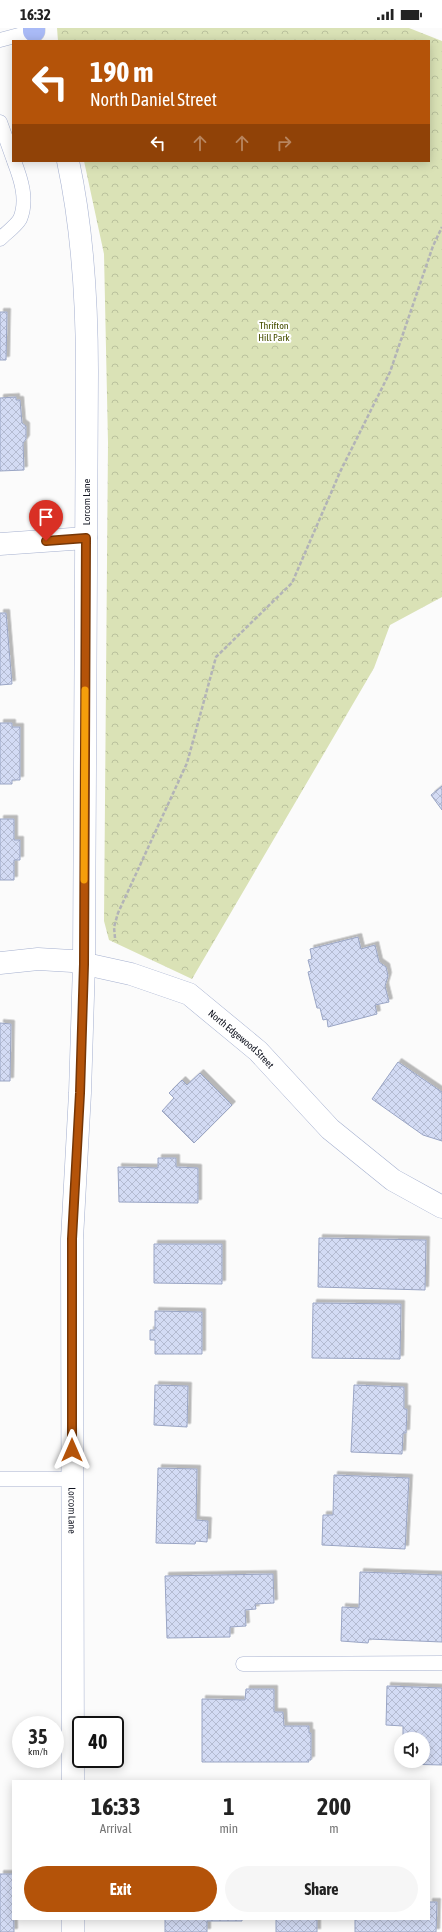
<!DOCTYPE html>
<style>
body{margin:0;font-family:"Asap Condensed",sans-serif;background:#f6f6f6;color:#222;height:100vh;display:flex;flex-direction:column;font-size:15px;white-space:nowrap}
*{box-sizing:border-box;margin:0}
p{font-size:13px;color:#767676}
.icon{flex:none;width:22px;height:22px;fill:none;stroke:currentColor;stroke-width:2;stroke-linecap:round;stroke-linejoin:round}
.map{position:relative;flex:1;overflow:hidden}
.sheet{position:absolute;left:12px;top:1752px;width:418px;height:140px;display:flex;flex-direction:column;background:#fff;border-radius:0px;box-shadow:0 2px 10px #0003}
.sheet>*{flex:none}
.top-card{position:absolute;left:12px;top:12px;width:418px;height:122px;border-radius:0px;box-shadow:0 2px 10px #0003;background:#b45309;color:#fff;overflow:hidden}
.tools{position:absolute;left:394px;top:1704px;display:grid;gap:8px}
.tools a{display:grid;place-items:center;width:36px;height:36px;border-radius:50%;background:#fff;box-shadow:0 2px 10px #0003;font-size:20px}
.speed{position:absolute;left:12px;top:1688px;display:flex;gap:8px;font-size:20px;font-weight:700;text-align:center}
.speed>*{display:grid;place-content:center;width:52px;height:52px;border-radius:50%;background:#fff;box-shadow:0 2px 10px #0003;line-height:1}
.speed small{font-size:10px;font-weight:400}
.speed .limit{border:2px solid #111;border-radius:6px;background:#fff;color:#111}
.pin{position:absolute;display:grid;place-items:center;width:34px;height:34px;color:#fff;margin:-41px -17px;border-radius:50% 50% 50% 0;rotate:-45deg;box-shadow:0 0 4px #0007}
.pin .icon{rotate:45deg}
.me{position:absolute;width:44px;margin:-22px;rotate:0deg;stroke-linejoin:round;filter:drop-shadow(0 0 3px #0008)}
.turn{display:flex;align-items:center;gap:14px;height:84px;padding:0 12px;font-size:18px}
.turn .icon{width:52px;height:52px;stroke-width:2.5}
.turn b{display:block;font-size:28px;line-height:34px}
.lanes{display:flex;align-items:center;height:38px;padding:0 12px;background:#0003;justify-content:center;gap:20px;direction:ltr}
.lanes .off{opacity:.35}
.eta{display:flex;justify-content:space-evenly;align-items:center;height:68px;text-align:center}
.eta b{font-size:24px;font-weight:700;line-height:28px}
.primary-button{display:flex;gap:8px;margin-top:auto;padding:8px 12px}
.primary-button a{flex:1;height:46px;border-radius:24px;background:#b45309;color:#fff;font-size:16px;font-weight:700;line-height:46px;text-align:center}
.primary-button a+a{background:#f6f6f6;color:#222}
.status{display:flex;justify-content:space-between;align-items:center;height:28px;padding:0 20px;background:#fff;direction:ltr}
.status svg{height:11px;fill:currentColor}
.map>svg:first-child{display:block}
.park{fill:url(#park-crowns)}
.building{fill:url(#building-cross-hatch);stroke:#9aa5c4;filter:url(#shadow)}
.lines{fill:none;stroke-linecap:round;stroke-linejoin:round}
.service-casing{stroke:#a5b0cf;stroke-width:15}
.minor-casing{stroke:#a5b0cf;stroke-width:23}
.tertiary-casing{stroke:#a5b0cf;stroke-width:23}
.primary-casing{stroke:#d4d5d7;stroke-width:23}
.path{stroke:#b2b3b7;stroke-width:2.5;stroke-dasharray:4 2;stroke-linecap:butt}
.service{stroke:#fff;stroke-width:14}
.minor{stroke:#fff;stroke-width:22}
.tertiary{stroke:#fff;stroke-width:22}
.primary{stroke:#a9baf6;stroke-width:22}
.route-casing{stroke:#753606;stroke-width:10}
.route{stroke:#b45309;stroke-width:7}
.slow{stroke:#f59e0b;stroke-width:7}
.labels{text-anchor:middle;stroke-width:4;stroke-linejoin:round;paint-order:stroke}
.park-label{font-size:10px;fill:#474f00;stroke:#fff}
.street-label{font-size:10px;fill:#10131f;stroke:#fff}
</style>
<div class="status"><b>16:32</b><svg viewBox="0 0 49 12"><path d="M0 12V9h3v3zM5 12V6h3v6zM10 12V3h3v9zM15 12V0h3v12zM26 1h20v11H26zM47 4h2v5h-2z"/></svg></div>
<div class="map">
<svg width="442" height="1904" viewBox="0 0 442 1904">
<defs>
<pattern id="park-crowns" width="20" height="18" patternUnits="userSpaceOnUse"><rect width="20" height="18" fill="#dae2b6"/><path d="M2 6a3 3 0 1 1 6 0M12 15a3 3 0 1 1 6 0" fill="none" stroke="#bac19c"/></pattern>
<pattern id="building-cross-hatch" width="8" height="8" patternUnits="userSpaceOnUse"><rect width="8" height="8" fill="#d3dbf4"/><path d="M0 0l8 8M0 8l8-8" fill="none" stroke="#b4bbd1"/></pattern>
<filter id="shadow"><feDropShadow dx="3.5" dy="-3.5" stdDeviation="0" flood-color="#0004"/></filter>
</defs>
<rect width="100%" height="100%" fill="#fbfbfb"/>
<path class="park" d="M57 0H409L442 13V569L390 597 374 640 192 951 109 912 104 893 108 415 104 226 84 133H429V13H58Z"/>
<g class="building">
<path d="M0 284H7L6 332H0Z"/>
<path d="M16 369V372H20L22 395 26 398V411L23 415 24 442 0 443V370Z"/>
<path d="M0 585H6L12 656 0 657Z"/>
<path d="M0 695H12V699H20V752H12V756H0Z"/>
<path d="M442 758V782L431 767Z"/>
<path d="M0 791H14V812H20V832H14V852H0Z"/>
<path d="M358 909 361 921 375 917 379 934 386 939 388 948 385 958 389 974 375 977 377 986 328 999 327 991 323 992 320 980H317L308 944 311 943 308 932 312 931 310 921Z"/>
<path d="M0 995 11 996 10 1053H0Z"/>
<path d="M398 1034 442 1064V1113L423 1107 372 1071Z"/>
<path d="M200 1045 232 1077 194 1115 162 1083 174 1070 169 1065 182 1052 187 1057Z"/>
<path d="M158 1130H176V1139L198 1140V1175L119 1174 118 1139 158 1140Z"/>
<path d="M319 1210 426 1212 425 1262 318 1259Z"/>
<path d="M154 1216H222V1256L154 1255Z"/>
<path d="M313 1275 401 1276 400 1331 312 1330Z"/>
<path d="M155 1283 202 1284V1326H155V1312H150V1302H155Z"/>
<path d="M155 1357 188 1358 187 1399 154 1397Z"/>
<path d="M354 1357 404 1359V1381H407L406 1405H403L402 1426 351 1424Z"/>
<path d="M158 1440 197 1441 196 1492 208 1493 207 1514 196 1513 195 1516 156 1515Z"/>
<path d="M334 1447 409 1450 405 1521 322 1517 323 1487H333Z"/>
<path d="M360 1544 442 1547V1614L369 1611 368 1615 341 1613 342 1579 359 1580Z"/>
<path d="M273 1546 274 1575 255 1576 256 1581 245 1582 246 1598 230 1599V1609L167 1610 165 1548Z"/>
<path d="M387 1658 442 1660V1737L402 1736V1733H423V1711H403V1698L386 1697Z"/>
<path d="M246 1661H274V1684H283L284 1698H309V1705H311V1732H308L309 1734H202V1671L245 1672Z"/>
<path d="M0 1846H13L14 1904H0Z"/>
<path d="M429 1874H437L436 1904H355V1891H429Z"/>
<path d="M165 1891H242V1893H207V1904H165Z"/>
<rect x="276" y="1891" width="41" height="13"/>
</g>
<g class="lines">
<g class="service-casing">
<g id="service">
<path d="M0 12 34 3"/>
<path d="M0 94 13 130"/>
<path d="M0 211C6 205 16 198 20 191 28 172 21 151 14 133"/>
<path d="M0 1451H72"/>
<path d="M243 1636 442 1635"/>
</g>
</g>
<g class="minor-casing">
<g id="minor">
<path d="M0 516 86 510"/>
<path id="s1" d="M0 935 38 931 72 933 131 946 189 966 258 1023 330 1101 393 1152 442 1179"/>
</g>
</g>
<g class="tertiary-casing">
<g id="tertiary">
<path id="s2" d="M68 133C83 203 87 272 87 343L84 936 80 1065 72 1211 73 1753"/>
<path d="M73 1891V1904"/>
</g>
</g>
<g class="primary-casing">
<path id="primary" d="M34 3V0"/>
</g>
<path class="path" d="M115 910 114 899 118 885 187 735 216 629 292 555 340 444 390 344 433 218 442 199"/>
<use href="#service" class="service"/>
<use href="#minor" class="minor"/>
<use href="#tertiary" class="tertiary"/>
<use href="#primary" class="primary"/>
</g>
<g class="lines">
<g class="route-casing">
<path id="route" d="M46 513 86 510 84 936 80 1065 72 1211V1422"/>
</g>
<use href="#route" class="route"/>
<path class="slow" d="M84 852 85 662"/>
</g>
<g class="labels">
<g class="park-label">
<text x="274" y="301">Thrifton<tspan x="274" dy="12">Hill Park</tspan></text>
</g>
<g class="street-label">
<text transform="translate(86 474) rotate(-90)" y="4">Lorcom Lane</text>
<text dy="4" stroke="none"><textPath href="#s1" startOffset="263">North Edgewood Street</textPath></text>
<text dy="4" stroke="none"><textPath href="#s2" startOffset="1351">Lorcom Lane</textPath></text>
</g>
</g>
</svg>
<div class="tools">
<a><svg class="icon" aria-label="sound" viewBox="0 0 24 24"><path d="M4 9h4l5-4v14l-5-4H4zM17 9q2 3 0 6"/></svg></a>
</div>
<div class="speed"><div>35<small>km/h</small></div><div class="limit">40</div></div>
<div class="pin" style="left:46px;top:513px;background:#d93025"><svg class="icon" aria-label="arrive" viewBox="0 0 24 24"><path d="M6 21V4h12l-3 4 3 4H6"/></svg></div>
<svg class="me" style="left:72px;top:1422px" viewBox="-20 -20 40 40"><path d="M0-17L14 15 0 8-14 15z" fill="#b45309" stroke="#fff" stroke-width="4"/></svg>
<div class="top-card">
<div class="turn"><svg class="icon" aria-label="left" viewBox="0 0 24 24"><path d="M17 20v-9H6M10 6l-5 5 5 5"/></svg><div><b>190 m</b>North Daniel Street</div></div>
<div class="lanes"><svg class="icon" aria-label="left" viewBox="0 0 24 24"><path d="M17 20v-9H6M10 6l-5 5 5 5"/></svg><svg class="icon off" aria-label="ahead" viewBox="0 0 24 24"><path d="M12 20V5M6 11l6-6 6 6"/></svg><svg class="icon off" aria-label="ahead" viewBox="0 0 24 24"><path d="M12 20V5M6 11l6-6 6 6"/></svg><svg class="icon off" aria-label="right" viewBox="0 0 24 24"><path d="M7 20v-9h11M14 6l5 5-5 5"/></svg></div>
</div>
<section class="sheet">
<div class="eta">
<div><b>16:33</b><p>Arrival</p></div>
<div><b>1</b><p>min</p></div>
<div><b>200</b><p>m</p></div>
</div>
<div class="primary-button"><a>Exit</a><a>Share</a></div>
</section>
</div>
